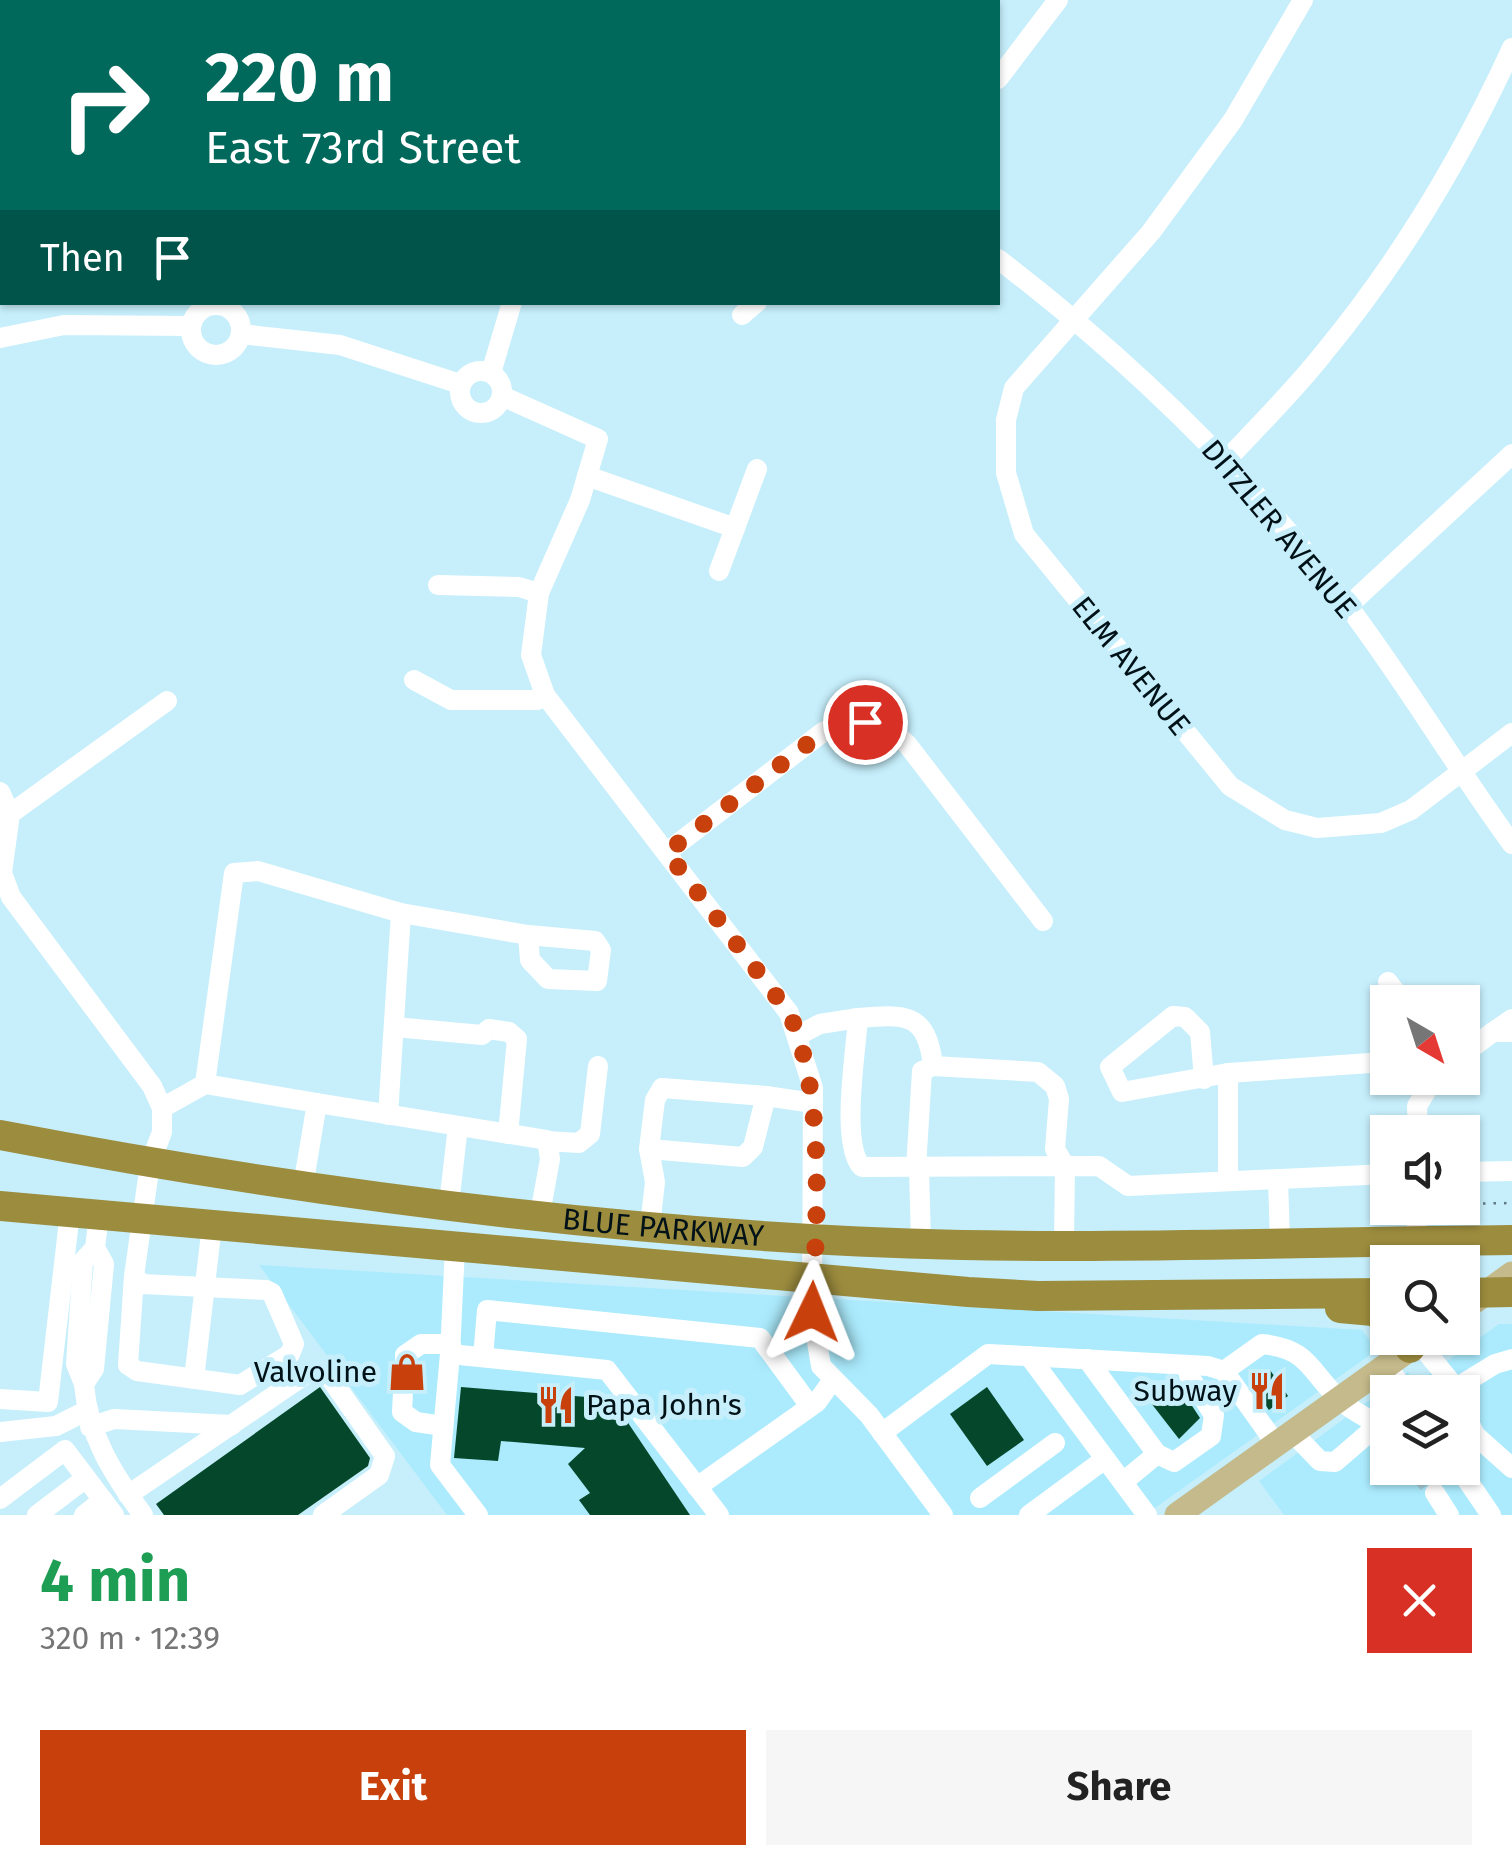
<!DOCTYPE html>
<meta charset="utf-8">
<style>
body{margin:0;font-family:"Fira Sans",sans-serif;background:#f6f6f6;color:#222;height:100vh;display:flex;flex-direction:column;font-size:38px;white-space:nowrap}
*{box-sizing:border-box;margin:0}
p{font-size:32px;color:#767676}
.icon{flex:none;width:55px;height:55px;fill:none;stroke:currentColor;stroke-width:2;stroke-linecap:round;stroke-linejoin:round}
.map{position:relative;height:1515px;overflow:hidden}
.details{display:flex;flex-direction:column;background:#fff;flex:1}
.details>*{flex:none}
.top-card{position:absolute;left:0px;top:0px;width:1000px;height:305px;box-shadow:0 2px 8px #0004;background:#00695c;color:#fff;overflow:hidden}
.needle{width:65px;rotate:141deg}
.fabs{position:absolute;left:1370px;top:985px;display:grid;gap:20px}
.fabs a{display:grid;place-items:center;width:110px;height:110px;border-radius:0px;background:#fff;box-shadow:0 2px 8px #0004;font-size:50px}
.pin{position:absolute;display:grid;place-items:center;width:85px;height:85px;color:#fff;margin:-42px;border:5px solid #fff;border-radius:50%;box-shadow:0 2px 10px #0007}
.me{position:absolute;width:110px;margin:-55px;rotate:2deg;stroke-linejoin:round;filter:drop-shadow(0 0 8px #0008)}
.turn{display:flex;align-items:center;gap:35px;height:210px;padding:0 40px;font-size:45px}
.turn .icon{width:130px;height:130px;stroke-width:2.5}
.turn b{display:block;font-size:70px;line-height:85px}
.then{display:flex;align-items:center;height:95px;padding:0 40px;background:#0003;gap:20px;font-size:38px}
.round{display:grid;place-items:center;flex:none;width:105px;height:105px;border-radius:0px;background:#f6f6f6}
.overview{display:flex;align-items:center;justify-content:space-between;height:170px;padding:0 40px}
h1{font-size:60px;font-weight:700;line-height:75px;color:#1e9e55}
.button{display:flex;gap:20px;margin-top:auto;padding:20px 40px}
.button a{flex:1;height:115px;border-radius:0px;background:#c8410d;color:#fff;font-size:40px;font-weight:700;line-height:115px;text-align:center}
.button a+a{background:#f6f6f6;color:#222}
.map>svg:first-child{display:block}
.built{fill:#abebfd;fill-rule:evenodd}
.building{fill:#05472a}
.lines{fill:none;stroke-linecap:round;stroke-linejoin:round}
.minor-tunnel{stroke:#a8ced9;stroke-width:20;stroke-dasharray:20 10;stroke-linecap:butt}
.path{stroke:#5e7b84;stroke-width:2.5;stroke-dasharray:2.5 8;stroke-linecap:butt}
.minor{stroke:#fff;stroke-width:20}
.major{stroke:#c4ba8b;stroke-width:25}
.highway{stroke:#9c8c3e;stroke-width:30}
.route{stroke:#c8410d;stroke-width:18;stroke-dasharray:0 32.4}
.labels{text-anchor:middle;stroke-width:10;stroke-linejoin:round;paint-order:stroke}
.street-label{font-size:30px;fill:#001117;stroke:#c6effb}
.poi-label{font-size:30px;fill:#001117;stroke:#c6effb;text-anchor:end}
</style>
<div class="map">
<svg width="1512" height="1515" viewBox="0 0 1512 1515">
<rect width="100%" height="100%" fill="#c6effb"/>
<g class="built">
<path d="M259 1265 1362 1330 1377 1350 1145 1515H447Z"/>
<path d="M1499 1324H1512V1515H1284L1259 1481 1408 1372 1415 1384ZM1388 1392H1462V1468H1388Z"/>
</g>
<g class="building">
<path d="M1270 1370 1288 1396 1269 1410 1251 1385Z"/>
<path d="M1177 1383 1200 1418 1179 1439 1151 1403Z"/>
<path d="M320 1387 370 1458 368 1466 298 1515H164L156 1504Z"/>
<path d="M461 1387 612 1399 690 1515H590L579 1500 590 1493 568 1464 585 1448 501 1441 498 1461 454 1458Z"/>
<path d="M987 1387 1024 1440 987 1466 950 1414Z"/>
</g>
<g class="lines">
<path class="minor-tunnel" d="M1417 1468 1435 1493"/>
<path class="path" d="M1462 1204 1512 1203"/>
<g class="minor">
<path d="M284 0 285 2"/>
<path d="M1303 0 1233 120 1151 232 1014 388 1006 420V473L1024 534 1230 786 1285 820 1317 828 1381 823 1411 810 1512 733"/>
<path d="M44 2 47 0"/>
<path d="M158 2 161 0"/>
<path d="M0 6 2 10"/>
<path d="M0 33 2 31"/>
<path d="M998 79 1058 0"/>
<path d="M998 259C1129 359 1248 474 1348 606 1406 683 1455 766 1512 844"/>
<circle cx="216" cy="330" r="25"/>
<path d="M742 315 757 302"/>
<path d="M241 334 340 345 460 384"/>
<path d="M0 338 64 325 191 326"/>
<circle cx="481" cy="392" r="21"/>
<path d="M491 373 512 302"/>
<path d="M502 396 598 439 580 500 539 593 531 655 545 695 789 1013 813 1088 812 1312 821 1366 869 1415 943 1515"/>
<path d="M1225 462C1258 426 1293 392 1323 354 1399 262 1462 157 1512 48"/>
<path d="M587 476 735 528"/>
<path d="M719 571 757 469"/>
<path d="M438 585 519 587 539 593"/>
<path d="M1348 606 1512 454"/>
<path d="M414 680 451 700H537L545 695"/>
<path d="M0 792 10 814"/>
<path d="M667 852 823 732C856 718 879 720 907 744L1043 921"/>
<path d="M401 913 528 935 530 960 548 979 597 981 601 950 595 941 528 935"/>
<path d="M1388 982 1403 1002"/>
<path d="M858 1018C905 1014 927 1012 933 1066L1038 1072 1055 1086 1059 1099 1055 1149 1065 1166 1064 1244"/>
<path d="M1512 1019 1493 1032H1512"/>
<path d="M395 1027 482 1035 489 1029 509 1032 517 1039 508 1134"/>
<path d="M799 1035 820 1024 858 1018C856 1051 840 1145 862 1167L1099 1166 1128 1186 1388 1174"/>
<path d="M1462 1055 1493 1032"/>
<path d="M1204 1079 1200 1032 1185 1017 1173 1016 1110 1067 1122 1092 1228 1073"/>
<path d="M205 1084 234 873 258 871 401 913 388 1115"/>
<path d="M162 1108 205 1084 317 1103"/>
<path d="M1418 1132 1417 1106 1434 1078"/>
<path d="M547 1141 579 1143 590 1134 598 1066"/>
<path d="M649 1149 655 1100 662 1088 766 1096"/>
<path d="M916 1168 922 1071 933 1066"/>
<path d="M919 1168 921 1242"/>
<path d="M1462 1172 1512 1171"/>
<path d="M1278 1179 1280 1242"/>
<path d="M1228 1181V1073L1370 1063"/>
<path d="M303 1186 317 1103 547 1140 550 1159 540 1214"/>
<path d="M449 1204 458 1126"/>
<path d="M650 1226 655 1182 649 1149 743 1157 753 1147 766 1096 813 1103"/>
<path d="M1416 1241 1418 1208"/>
<path d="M455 1247 450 1354 607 1370 719 1515"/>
<path d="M95 1248 83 1261 76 1364 84 1384 94 1369 104 1264 95 1248 99 1215"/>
<path d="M134 1276 128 1365 137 1371 240 1385 290 1354 294 1344 272 1293 266 1290 142 1284 134 1276 150 1164 162 1132V1108L152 1086 11 897 2 873 10 814 167 701"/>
<path d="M1418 1342 1456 1388 1495 1364 1512 1359"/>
<path d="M450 1354 440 1465 478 1515"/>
<path d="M1029 1356 1147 1515"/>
<path d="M483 1357 487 1310 760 1338 810 1406"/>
<path d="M1087 1359 1157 1454 1123 1482"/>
<path d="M405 1364V1355L421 1344H451"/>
<path d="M1386 1365 1406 1392"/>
<path d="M1224 1371 1262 1344C1310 1349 1309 1371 1339 1399 1352 1412 1372 1420 1388 1430"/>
<path d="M194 1379 212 1225"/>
<path d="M84 1384C88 1435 113 1474 143 1515"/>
<path d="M403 1392 402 1412 416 1422 443 1426"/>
<path d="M0 1399 48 1402 70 1212"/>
<path d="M1462 1407 1475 1435 1512 1468"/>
<path d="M90 1427 114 1419 232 1425"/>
<path d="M0 1432 56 1426 86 1411"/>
<path d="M1292 1432 1320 1461 1335 1462 1378 1425"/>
<path d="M882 1433 988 1354 1208 1366 1224 1371 1276 1444"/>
<path d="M1157 1454 1174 1462 1211 1436 1214 1415 1189 1376 1187 1365"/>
<path d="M1459 1468 1491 1515"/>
<path d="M697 1487 817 1402 832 1381"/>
<path d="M1435 1493 1449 1515"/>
<path d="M128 1495 306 1374 326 1372 385 1456 379 1475 323 1515"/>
<path d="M980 1498 1055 1443"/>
<path d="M0 1499 65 1450 114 1515"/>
<path d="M37 1515 86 1478"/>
<path d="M84 1515 103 1500"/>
<path d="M1029 1515 1105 1459"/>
</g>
<g class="major">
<path d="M1462 1310 1512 1274"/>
<path d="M1177 1515 1425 1338"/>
</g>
<g class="highway">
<path id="s1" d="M0 1135C267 1186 539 1223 810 1239 1043 1253 1279 1242 1512 1240"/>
<path d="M0 1206 968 1292 1038 1296 1388 1293"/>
<path d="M1462 1293 1512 1292"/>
<path d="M1340 1308 1373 1311 1388 1320"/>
<path d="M1403 1338 1410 1348"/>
</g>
</g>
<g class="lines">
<path class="route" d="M812 1312C817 1224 826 1093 789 1013L667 852 823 732 847 722H865"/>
</g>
<defs>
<g id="shop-bare" transform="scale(3)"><path d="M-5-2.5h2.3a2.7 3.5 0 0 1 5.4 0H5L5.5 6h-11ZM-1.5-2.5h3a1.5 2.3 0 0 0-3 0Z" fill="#c8410d" stroke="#c6effb" stroke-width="2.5" paint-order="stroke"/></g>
<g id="restaurant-bare" transform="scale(3)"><path d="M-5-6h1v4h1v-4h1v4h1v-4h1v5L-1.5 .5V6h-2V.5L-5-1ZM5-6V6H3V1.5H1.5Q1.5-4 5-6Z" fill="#c8410d" stroke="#c6effb" stroke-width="2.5" paint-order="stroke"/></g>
</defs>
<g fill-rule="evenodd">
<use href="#shop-bare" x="407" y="1372"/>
<use href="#restaurant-bare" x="1267" y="1391"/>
<use href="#restaurant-bare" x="556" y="1405"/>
</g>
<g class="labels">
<g class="street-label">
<text transform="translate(1279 529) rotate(50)" y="10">DITZLER AVENUE</text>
<text transform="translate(1131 666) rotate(51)" y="10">ELM AVENUE</text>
<text dy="10" stroke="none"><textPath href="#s1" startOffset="670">BLUE PARKWAY</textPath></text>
</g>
<g class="poi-label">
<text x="377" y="1382">Valvoline</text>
<text x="1237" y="1401">Subway</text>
<text x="586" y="1415" text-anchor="start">Papa John's</text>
</g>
</g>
</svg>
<div class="fabs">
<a><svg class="needle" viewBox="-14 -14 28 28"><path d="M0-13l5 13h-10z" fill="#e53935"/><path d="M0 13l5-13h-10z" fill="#767676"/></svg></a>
<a><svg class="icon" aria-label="sound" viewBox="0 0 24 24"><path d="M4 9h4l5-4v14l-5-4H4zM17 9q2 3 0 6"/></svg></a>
<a><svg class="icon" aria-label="search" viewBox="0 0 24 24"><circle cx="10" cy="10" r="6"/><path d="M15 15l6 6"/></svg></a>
<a><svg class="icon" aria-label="layers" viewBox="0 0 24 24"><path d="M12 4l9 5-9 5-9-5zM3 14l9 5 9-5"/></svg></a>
</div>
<div class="pin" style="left:865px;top:722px;background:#d93025"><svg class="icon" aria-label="arrive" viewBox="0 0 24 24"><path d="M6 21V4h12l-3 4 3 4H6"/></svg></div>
<svg class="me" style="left:812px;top:1312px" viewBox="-20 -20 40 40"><path d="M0-17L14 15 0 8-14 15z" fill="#c8410d" stroke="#fff" stroke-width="4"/></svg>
<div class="top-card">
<div class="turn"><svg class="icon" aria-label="right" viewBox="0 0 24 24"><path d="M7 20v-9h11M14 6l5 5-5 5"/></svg><div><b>220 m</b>East 73rd Street</div></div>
<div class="then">Then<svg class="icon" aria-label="arrive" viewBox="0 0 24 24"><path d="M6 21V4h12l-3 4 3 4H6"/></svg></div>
</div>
</div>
<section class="details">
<div class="overview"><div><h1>4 min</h1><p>320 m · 12:39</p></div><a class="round" style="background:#d93025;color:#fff"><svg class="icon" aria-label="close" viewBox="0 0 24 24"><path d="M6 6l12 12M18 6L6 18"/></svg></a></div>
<div class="button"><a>Exit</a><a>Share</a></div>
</section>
